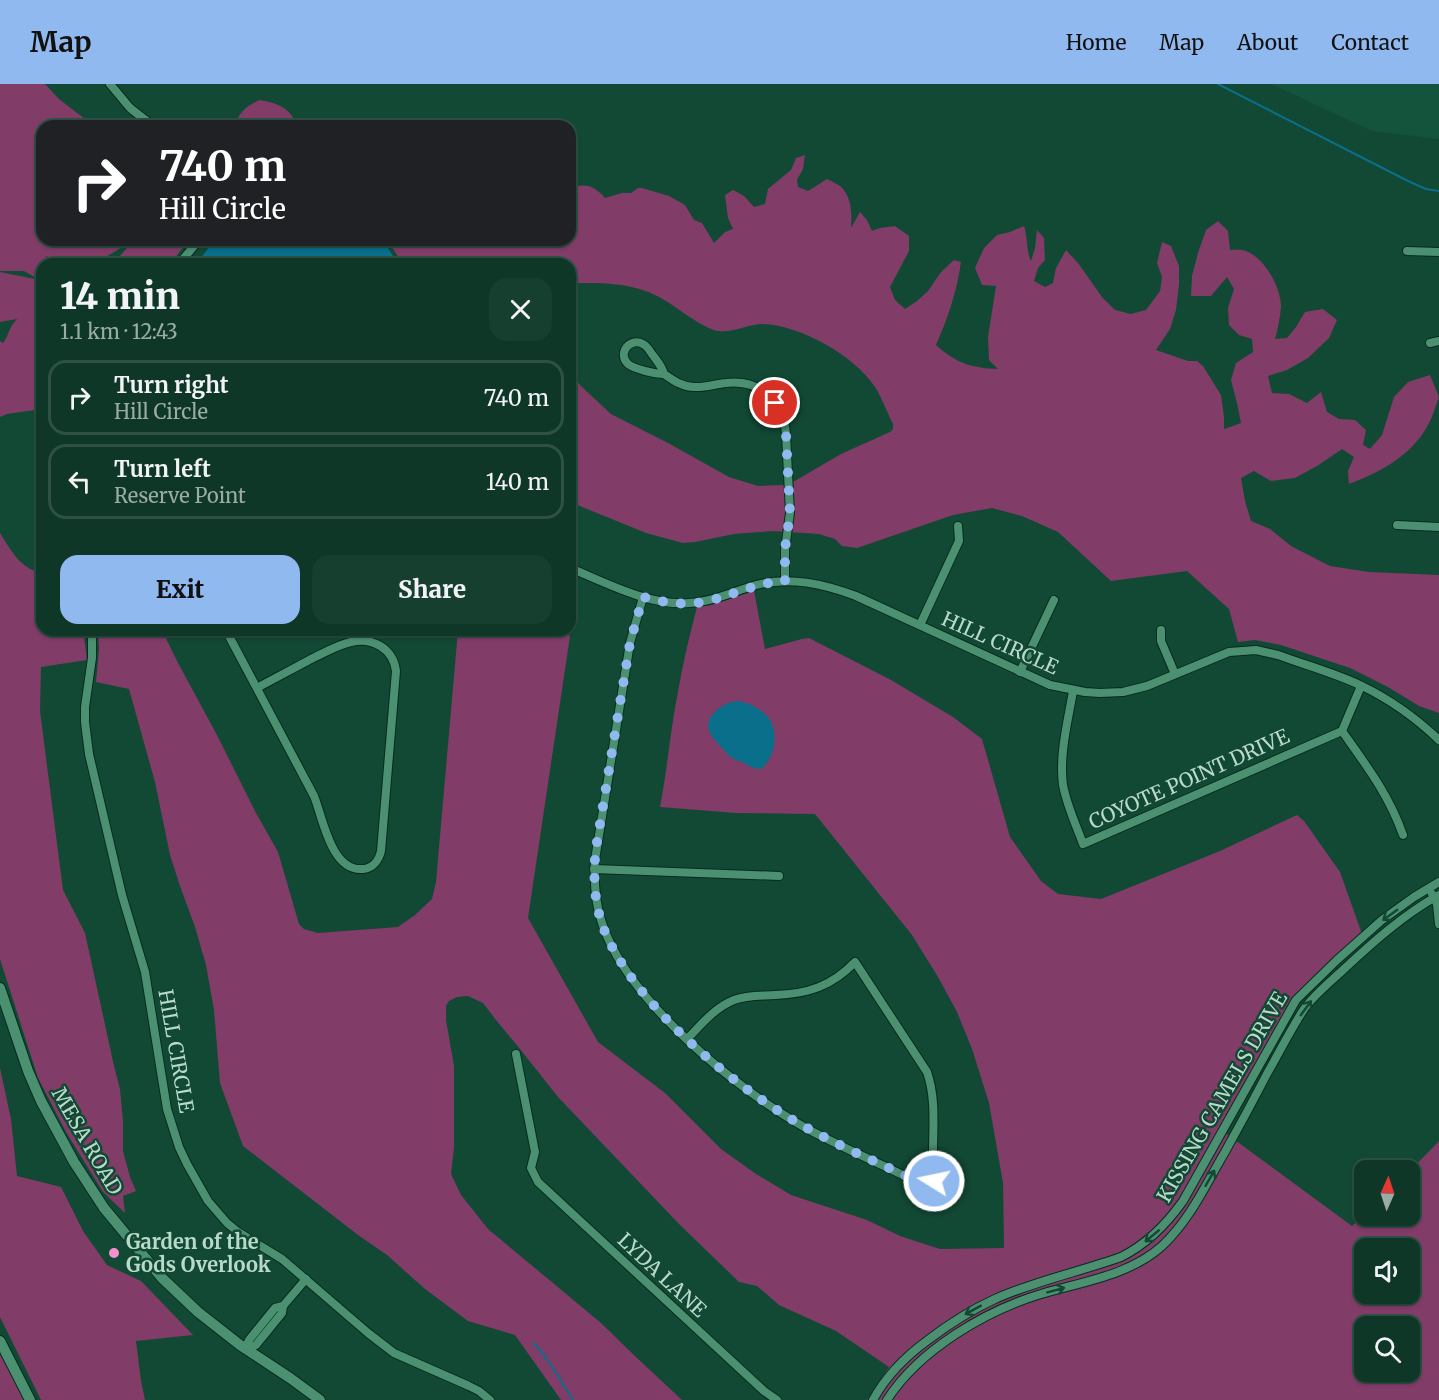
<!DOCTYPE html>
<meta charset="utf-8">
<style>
body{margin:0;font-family:Merriweather,serif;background:#173f2f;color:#f1f3f6;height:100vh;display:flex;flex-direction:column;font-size:22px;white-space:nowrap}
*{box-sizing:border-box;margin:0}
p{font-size:20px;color:#9baca7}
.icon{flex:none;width:33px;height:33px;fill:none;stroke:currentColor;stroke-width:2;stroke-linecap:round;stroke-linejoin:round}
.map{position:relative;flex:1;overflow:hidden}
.side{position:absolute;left:36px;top:174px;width:540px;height:378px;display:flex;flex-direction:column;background:#0e3727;border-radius:18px;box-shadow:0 2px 4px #0004,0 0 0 2px #2e5144}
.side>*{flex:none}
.banner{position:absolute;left:36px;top:36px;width:540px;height:126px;border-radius:18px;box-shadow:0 2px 4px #0004,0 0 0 2px #2e5144;background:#202124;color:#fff;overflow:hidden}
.needle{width:39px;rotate:3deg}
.buttons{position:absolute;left:1354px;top:1076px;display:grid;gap:12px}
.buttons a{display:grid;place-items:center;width:66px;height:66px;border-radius:12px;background:#0e3727;box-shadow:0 2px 4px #0004,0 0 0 2px #2e5144;font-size:30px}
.pin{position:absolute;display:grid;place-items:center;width:51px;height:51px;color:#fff;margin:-26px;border:3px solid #fff;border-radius:50%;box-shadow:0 2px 6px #0007}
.me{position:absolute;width:66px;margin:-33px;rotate:280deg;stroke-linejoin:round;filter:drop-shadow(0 0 4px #0008)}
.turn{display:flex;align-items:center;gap:21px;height:126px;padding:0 24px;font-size:27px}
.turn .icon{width:78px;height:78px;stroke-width:2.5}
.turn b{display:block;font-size:42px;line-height:51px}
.round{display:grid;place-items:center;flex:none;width:63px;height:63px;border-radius:18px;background:#173f2f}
.summary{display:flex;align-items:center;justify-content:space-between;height:102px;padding:0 24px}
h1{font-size:36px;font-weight:800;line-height:45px}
.primary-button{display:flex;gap:12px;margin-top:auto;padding:12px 24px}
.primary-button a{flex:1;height:69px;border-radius:18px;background:#90b9f0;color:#111;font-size:24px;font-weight:800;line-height:69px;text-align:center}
.primary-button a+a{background:#173f2f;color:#f1f3f6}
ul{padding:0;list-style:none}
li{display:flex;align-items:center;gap:18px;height:75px;margin:0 12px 9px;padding:0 12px;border:3px solid #2e5144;border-radius:18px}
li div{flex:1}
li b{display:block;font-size:22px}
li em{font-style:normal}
header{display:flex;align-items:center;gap:36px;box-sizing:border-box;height:84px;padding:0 30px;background:#90b9f0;color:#111}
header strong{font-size:28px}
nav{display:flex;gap:33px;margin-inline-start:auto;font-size:21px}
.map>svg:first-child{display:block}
.built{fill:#14543c}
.green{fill:#813c68;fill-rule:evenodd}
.water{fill:#0a6f8b}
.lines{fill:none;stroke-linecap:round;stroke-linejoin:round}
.stream{stroke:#0a6f8b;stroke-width:2}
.minor-casing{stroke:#062c1e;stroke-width:10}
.secondary-casing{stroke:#062c1e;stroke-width:12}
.minor{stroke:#4c9072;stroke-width:8}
.secondary{stroke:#4c9072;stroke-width:10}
.oneway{stroke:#124934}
.route{stroke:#90b9f0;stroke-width:10;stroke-dasharray:0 18}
.poi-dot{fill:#f790cf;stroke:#124934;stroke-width:2}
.labels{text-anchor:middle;stroke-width:5;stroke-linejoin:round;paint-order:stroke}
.street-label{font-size:20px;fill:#b9daca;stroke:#124934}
.poi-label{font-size:20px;font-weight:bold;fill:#b9daca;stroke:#124934;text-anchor:start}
</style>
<header>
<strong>Map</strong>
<nav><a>Home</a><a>Map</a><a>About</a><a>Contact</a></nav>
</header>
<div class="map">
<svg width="1439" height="1316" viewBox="0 0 1439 1316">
<rect width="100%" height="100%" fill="#124934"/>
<path class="built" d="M1271 0H1439V55L1372 47Z"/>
<g class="green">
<path d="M0 0H45L59 15 94 42H42V156H134L96 179V180H74L45 172 53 180H42V216L34 229 42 227V325L7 330 0 333V257L3 259C10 250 8 244 17 235L0 238V188L40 196 24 187H0Z"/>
<path d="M260 16C280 20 288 23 298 42H235C238 29 247 21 260 16Z"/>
<path d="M805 71 803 85 797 96 798 103 808 107 827 95C831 97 836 99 840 102 852 112 852 130 851 144L860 128 867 136 872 147 880 144 895 142 909 152V167L890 203 895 216 905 225 917 217 928 207 941 188 954 176 961 178C957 207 948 234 936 261 956 279 971 284 998 285L989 276 988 253 996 202 982 201 975 184 984 164 997 151 1010 148 1024 142C1028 154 1026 166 1031 177L1035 164 1037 146 1044 154 1045 176 1038 184 1034 197 1045 203 1053 199 1056 184 1066 166 1078 179 1102 213 1115 226 1131 230 1146 226 1160 207 1162 193 1157 179 1162 158 1171 162 1179 182V201L1176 226 1170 245 1156 266 1188 277H1197L1203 282 1221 311 1224 333V345L1241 339 1237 319 1231 296 1236 279 1253 268 1252 255 1239 251 1229 241 1228 224 1234 205 1227 193 1211 212H1191L1192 192 1198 169 1206 146 1218 137 1228 147 1230 166C1236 166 1243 165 1248 168 1266 176 1281 204 1281 223 1280 234 1278 245 1275 255L1287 254 1296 243 1305 228 1323 225 1337 236 1329 254 1308 274 1287 286 1268 292 1272 309 1289 310 1307 319 1321 308 1327 328 1339 335 1355 336 1366 346 1363 361 1370 365 1382 351 1394 313 1408 298 1430 291 1439 313C1436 321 1434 328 1431 335 1415 370 1383 387 1349 400L1348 387 1354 373 1342 365 1317 382 1295 394 1271 397 1254 387 1241 394 1245 417 1251 437 1270 445 1291 462 1330 482 1369 488 1439 491V629L1419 622 1388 603 1350 584 1281 561 1255 556 1238 558 1229 525 1187 487 1111 497 1058 448 1022 432 992 424 953 431 857 464 842 462 835 455 819 450 773 447 734 450 695 458 683 459 646 449 570 418V290L582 303 611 330 668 359 729 393 758 402 783 401 793 398 841 370 890 348 893 345V340C887 328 882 314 875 303 855 272 800 241 763 240 748 240 733 249 718 247 701 244 675 221 659 213 631 198 601 199 570 199V180H403L387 156H570V105C584 98 595 102 605 114L622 109H631L638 104H642L669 112 685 121 694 136 702 139 714 159 725 148 733 145 728 134 725 111 733 106 744 112 754 123 765 120 768 105 791 86 796 74Z"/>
<path d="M140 156H189L170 180H121L119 173 127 164Z"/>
<path d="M0 449C11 466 20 485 42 489V546H83L87 576 41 583 40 627 63 806 85 849 114 982 120 1005 123 1038V1067L130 1093 136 1107 123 1112 125 1129 103 1108 66 1048 38 994 0 875Z"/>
<path d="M754 507 765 565 802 555 809 554 891 596 953 633 982 655 1010 753 1041 797 1058 810 1101 815 1220 767 1297 731 1304 737 1340 788 1362 850 1297 910 1220 1045 1352 1142 1365 1130 1410 1131V1087L1439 1057V1316H867L889 1283 836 1247 779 1221 757 1202 739 1198 679 1140 558 1013 520 965 496 936 483 919 468 912 457 913 449 917 446 922V936L454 982V1064L451 1090 461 1111 488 1145 601 1239 636 1273 682 1316H561L515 1251 468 1237 425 1205 387 1171 358 1151 243 1062 220 999 214 926 206 881 195 843 180 802 170 771 155 698 129 605 96 598 99 566 98 546H162L177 577 218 653 256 729 278 768 299 840 304 845 318 849 398 843 415 831 432 815 436 798 458 546H557L570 552 528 834 598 958 665 1009 721 1065 756 1090 791 1111 867 1136 900 1152 940 1165 1004 1164 1003 1099 989 1019 972 965 957 928 938 893 912 851 815 730 736 729 660 723C667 687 670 650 677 613 682 583 689 553 697 523L711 521ZM1365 1164H1410V1209H1365ZM1365 1242H1410V1287H1365Z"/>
<path d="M0 984 11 1035 17 1092 61 1103 83 1147 107 1181 141 1197 193 1251 136 1257 141 1297 145 1316H41L0 1233Z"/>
<path d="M0 1267 24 1316H0Z"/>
</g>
<g class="water">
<path d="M215 156H383L398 180H196Z"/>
<path d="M737 617C748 618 764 626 770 636 779 651 774 675 761 685 750 685 748 680 739 677 728 673 729 671 721 663 710 651 701 641 716 627 722 621 728 619 737 617Z"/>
</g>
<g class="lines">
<g class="stream">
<path d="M1218 0 1408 97 1426 105 1439 107"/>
<path d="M534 1259 547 1275 573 1316"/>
</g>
<g class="minor-casing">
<g id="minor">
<path d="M110 0 130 24 153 42"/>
<path d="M1407 167 1439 168"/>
<path d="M179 180 199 156"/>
<path d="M1430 259 1439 257"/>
<path d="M664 290C655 290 634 285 628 280 617 269 630 253 643 260 647 262 650 267 652 270 657 277 662 282 664 290 673 296 682 303 694 303 704 304 715 300 726 299 760 295 783 317 786 350L790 429 785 465V497"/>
<path d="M42 359 40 379 42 399"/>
<path d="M1397 441 1439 443"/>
<path d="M570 484C607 499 649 522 689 519 713 518 734 507 756 501 790 492 824 500 856 512L1050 601 1085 608 1100 609 1123 608 1147 602 1229 568 1256 566 1278 571C1305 581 1335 589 1362 602 1391 616 1416 634 1439 656"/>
<path d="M643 513 630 559 595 776C594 797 595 819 602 839 627 916 735 1004 804 1043 840 1063 882 1080 919 1099L934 1097C930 1061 939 1022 927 988L855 878C832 902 808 910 775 911 761 912 747 911 734 916 714 924 701 941 687 955"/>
<path d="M920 541 959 457 958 442"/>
<path d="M92 546V574L85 623V638L89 670 122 811 145 888 167 1025 179 1063 187 1080 208 1117 227 1139 238 1148 282 1175 368 1249 394 1269 469 1302 479 1307 490 1316"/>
<path d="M228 546 229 552 314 712C323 734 331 788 363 785 373 784 379 776 381 767L396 587C393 564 372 553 351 558 337 561 324 569 311 575 293 585 275 594 257 604"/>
<path d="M1161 546V557L1175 590"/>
<path d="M1020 588 1054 516"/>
<path d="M1073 607C1068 637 1059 670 1063 701 1067 722 1076 741 1083 760L1342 647 1361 602"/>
<path d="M1342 647C1366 681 1389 711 1403 751"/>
<path d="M594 785 779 792"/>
<path d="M1432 810 1437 820 1439 840"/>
<path d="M516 970 535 1068 531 1084 538 1098 764 1307 777 1316"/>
<path d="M245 1265 249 1256 275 1224 283 1222 306 1195"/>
<path d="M245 1265 256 1261 282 1229 283 1222"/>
<path d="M873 1316C886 1292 906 1272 928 1256 949 1240 971 1226 995 1215 1035 1197 1079 1188 1121 1173 1147 1160 1166 1141 1183 1117L1296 916 1337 876 1382 836 1414 813 1439 798"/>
<path d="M887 1316C919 1266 985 1227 1041 1210 1082 1198 1130 1191 1162 1162 1190 1136 1206 1100 1225 1068 1240 1041 1254 1015 1268 988 1280 967 1291 945 1304 925 1315 910 1329 899 1343 886 1372 859 1403 831 1439 811"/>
</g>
</g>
<g class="secondary-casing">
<g id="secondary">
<path d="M0 904 28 987 41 1017 74 1078 104 1124 162 1194 198 1228 240 1261 290 1294 320 1316"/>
<path d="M0 1257 30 1316"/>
</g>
</g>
<use href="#minor" class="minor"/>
<use href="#secondary" class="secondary"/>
</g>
<defs><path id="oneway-shaft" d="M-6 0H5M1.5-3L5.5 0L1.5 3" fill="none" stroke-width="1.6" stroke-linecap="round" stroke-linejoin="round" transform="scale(1.5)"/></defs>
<g class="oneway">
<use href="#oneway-shaft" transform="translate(1390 831) rotate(144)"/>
<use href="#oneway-shaft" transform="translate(1306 924) rotate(-54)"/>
<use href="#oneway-shaft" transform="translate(1210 1094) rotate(-60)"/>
<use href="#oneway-shaft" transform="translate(1152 1152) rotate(140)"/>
<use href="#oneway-shaft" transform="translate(1056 1206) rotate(-15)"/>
<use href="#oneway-shaft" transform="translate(973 1226) rotate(151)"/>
</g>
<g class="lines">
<path class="route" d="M775 319 783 333 786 350 790 429 785 465V497C754 499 732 512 703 518 683 522 663 518 643 513L630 559 596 764C593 790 594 816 602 840 629 917 735 1004 805 1043 841 1063 881 1080 919 1098L934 1097"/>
</g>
<circle class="poi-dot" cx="114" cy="1169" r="6"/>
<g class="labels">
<g class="street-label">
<text transform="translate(1000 559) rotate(24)" y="7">HILL CIRCLE</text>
<text transform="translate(1189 695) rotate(-24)" y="7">COYOTE POINT DRIVE</text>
<text transform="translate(176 967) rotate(80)" y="7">HILL CIRCLE</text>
<text transform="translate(1222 1013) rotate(-60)" y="7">KISSING CAMELS DRIVE</text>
<text transform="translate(87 1057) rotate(60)" y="7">MESA ROAD</text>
<text transform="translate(662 1191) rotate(43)" y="7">LYDA LANE</text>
</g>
<g class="poi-label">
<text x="126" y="1165">Garden of the<tspan x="126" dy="23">Gods Overlook</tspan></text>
</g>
</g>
</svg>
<div class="buttons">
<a><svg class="needle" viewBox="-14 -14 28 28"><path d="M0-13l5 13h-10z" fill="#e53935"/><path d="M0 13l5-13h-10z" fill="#9baca7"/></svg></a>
<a><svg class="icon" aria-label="sound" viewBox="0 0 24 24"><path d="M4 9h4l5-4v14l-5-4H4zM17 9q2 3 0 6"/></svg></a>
<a><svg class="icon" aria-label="search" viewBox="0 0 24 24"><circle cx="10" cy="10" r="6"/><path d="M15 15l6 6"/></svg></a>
</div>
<div class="pin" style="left:775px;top:319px;background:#d93025"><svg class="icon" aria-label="arrive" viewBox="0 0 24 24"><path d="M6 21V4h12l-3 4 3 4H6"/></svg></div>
<svg class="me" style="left:934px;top:1097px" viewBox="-20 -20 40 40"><circle r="17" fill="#90b9f0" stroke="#fff" stroke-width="3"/><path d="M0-11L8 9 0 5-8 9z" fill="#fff"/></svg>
<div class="banner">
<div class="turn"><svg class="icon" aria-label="right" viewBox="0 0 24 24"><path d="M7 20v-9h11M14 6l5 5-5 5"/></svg><div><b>740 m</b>Hill Circle</div></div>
</div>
<section class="side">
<div class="summary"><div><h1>14 min</h1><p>1.1 km · 12:43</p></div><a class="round"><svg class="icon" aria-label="close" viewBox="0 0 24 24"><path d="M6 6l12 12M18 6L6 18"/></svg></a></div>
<ul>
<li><svg class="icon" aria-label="right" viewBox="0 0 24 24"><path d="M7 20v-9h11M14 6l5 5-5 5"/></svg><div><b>Turn right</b><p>Hill Circle</p></div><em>740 m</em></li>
<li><svg class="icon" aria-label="left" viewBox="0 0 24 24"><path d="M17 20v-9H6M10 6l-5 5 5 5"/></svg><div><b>Turn left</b><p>Reserve Point</p></div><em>140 m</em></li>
</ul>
<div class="primary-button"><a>Exit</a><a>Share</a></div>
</section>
</div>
